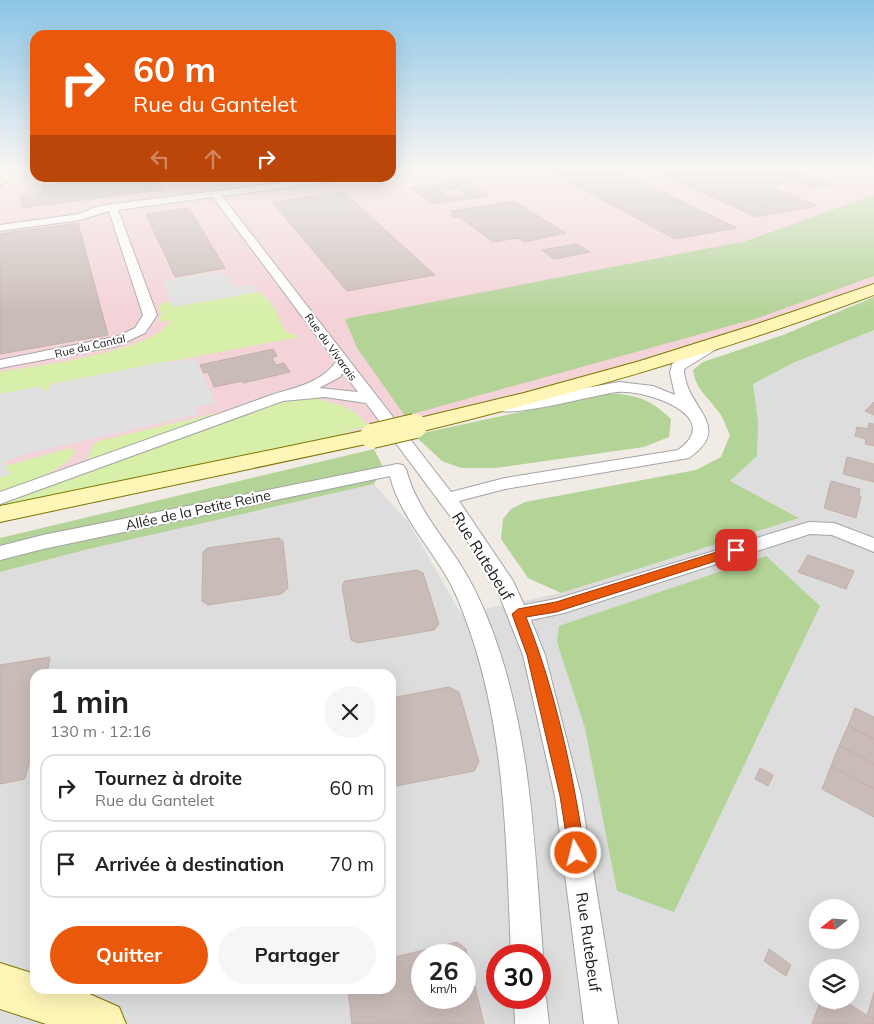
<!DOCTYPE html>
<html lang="fr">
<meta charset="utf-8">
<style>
body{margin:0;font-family:Mulish,sans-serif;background:#f6f6f6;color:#222;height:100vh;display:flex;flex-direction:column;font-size:19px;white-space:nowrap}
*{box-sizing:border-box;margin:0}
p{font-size:16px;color:#767676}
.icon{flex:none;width:28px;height:28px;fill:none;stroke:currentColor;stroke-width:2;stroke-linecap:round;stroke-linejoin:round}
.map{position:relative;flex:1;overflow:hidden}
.side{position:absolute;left:30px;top:669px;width:366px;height:325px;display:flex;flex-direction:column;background:#fff;border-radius:15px;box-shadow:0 5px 20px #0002}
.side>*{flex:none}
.guide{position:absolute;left:30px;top:30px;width:366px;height:152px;border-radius:15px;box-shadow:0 5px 20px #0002;background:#ea580c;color:#fff;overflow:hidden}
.needle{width:32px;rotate:253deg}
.tools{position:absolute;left:809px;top:899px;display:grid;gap:10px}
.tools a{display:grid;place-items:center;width:50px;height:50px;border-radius:50%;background:#fff;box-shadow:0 5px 20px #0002;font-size:25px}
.speed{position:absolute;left:411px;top:944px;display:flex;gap:10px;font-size:25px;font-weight:700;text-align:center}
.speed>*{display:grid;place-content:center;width:65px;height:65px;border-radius:50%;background:#fff;box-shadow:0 5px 20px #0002;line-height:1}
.speed small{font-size:12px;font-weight:400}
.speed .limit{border:8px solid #d22;background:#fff;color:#111}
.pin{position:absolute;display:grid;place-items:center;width:42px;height:42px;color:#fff;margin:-21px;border-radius:10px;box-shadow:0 2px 8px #0006}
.me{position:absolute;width:55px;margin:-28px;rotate:352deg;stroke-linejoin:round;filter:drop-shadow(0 0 4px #0008)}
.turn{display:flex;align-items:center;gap:18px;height:105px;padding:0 20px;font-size:22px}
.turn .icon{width:65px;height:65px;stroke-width:2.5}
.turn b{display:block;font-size:35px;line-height:42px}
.lanes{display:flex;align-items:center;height:48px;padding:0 20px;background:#0003;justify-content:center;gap:25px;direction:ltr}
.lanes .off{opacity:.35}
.round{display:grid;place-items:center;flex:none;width:52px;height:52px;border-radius:26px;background:#f6f6f6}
.head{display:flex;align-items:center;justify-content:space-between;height:85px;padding:0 20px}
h1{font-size:30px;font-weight:700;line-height:38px}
.button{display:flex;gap:10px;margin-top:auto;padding:10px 20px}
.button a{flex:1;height:58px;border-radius:30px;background:#ea580c;color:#fff;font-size:20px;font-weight:700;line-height:58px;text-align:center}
.button a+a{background:#f6f6f6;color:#222}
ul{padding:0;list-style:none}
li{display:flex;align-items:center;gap:15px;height:68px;margin:0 10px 8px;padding:0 10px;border:2px solid #e0e0e0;border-radius:15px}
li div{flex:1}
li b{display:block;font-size:19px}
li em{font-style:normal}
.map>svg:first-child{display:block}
.residential{fill:#dedddd;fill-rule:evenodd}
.commercial{fill:#f3d3d8}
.grass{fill:#d7efa8}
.forest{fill:#b3d397}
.parking{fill:#e0e0e0}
.building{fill:#c9bcb8;stroke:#c4aea6;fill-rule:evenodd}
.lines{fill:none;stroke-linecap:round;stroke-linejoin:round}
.street-casing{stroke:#a4a4a4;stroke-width:2}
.secondary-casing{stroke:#7d7500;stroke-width:2}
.street{fill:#fff;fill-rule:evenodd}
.secondary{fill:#fef5b6;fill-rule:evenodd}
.secondary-bridge-casing{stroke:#7d7500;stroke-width:26;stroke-linecap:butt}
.secondary-bridge{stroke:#fef5b6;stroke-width:24}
.route{fill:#ea580c;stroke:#983908}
.labels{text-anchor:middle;stroke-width:4;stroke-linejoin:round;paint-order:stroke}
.far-street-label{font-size:11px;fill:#202020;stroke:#fff}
.street-label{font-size:14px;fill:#202020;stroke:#fff}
.near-street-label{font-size:16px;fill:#202020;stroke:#fff}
</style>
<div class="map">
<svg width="874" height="1024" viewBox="0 0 874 1024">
<rect width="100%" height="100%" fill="#f1ebe5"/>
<path class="residential" d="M874 330V1024H0V572L89 549 374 484 409 523 461 614 561 593 798 517 729 481 758 421 753 384 793 363ZM35 674H391V989H35ZM818 908H850V940H818ZM422 955H465V998H422ZM498 955H540V998H498ZM818 968H850V1000H818Z"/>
<path class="commercial" d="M35 171V178H391V171H874V287L782 321 486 406 0 515V188Z"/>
<g class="grass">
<path d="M258 292C269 297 280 314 281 326L287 332 300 337 49 384V390L42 391V386L0 394V372C38 365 150 353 171 321H159L161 313 158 304 171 302 173 307Z"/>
<path d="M318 395 321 400C344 405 353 408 369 426L349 431 344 435 0 509V501L271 405Z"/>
<path d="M226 411 87 461H86L94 444 99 441Z"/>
<path d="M67 449H72L75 451C65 473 21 484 0 491V478L11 473 5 466Z"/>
</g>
<g class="forest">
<path d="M874 195V276L758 318 405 416 357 348 345 319 746 241Z"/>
<path d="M874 297V330L793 363 753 384 758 421 757 456 730 481 799 518 561 593 528 578 501 539 503 519 511 509 525 502 696 470 721 457 730 435C726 427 723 416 717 410 706 395 696 389 693 370L703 362 783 335Z"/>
<path d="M608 393C637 395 650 399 671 419L669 437 644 447 496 468H461L442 461 414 435Z"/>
<path d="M374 449 383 467 374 484 89 549 0 572V538Z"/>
<path d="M766 556 820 606 674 912 617 891 585 728 557 642 559 626Z"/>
</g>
<g class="parking">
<path d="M219 271 221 275H227L233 287 251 284 256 292 173 307 162 281Z"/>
<path d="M195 358 216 403 196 407 198 414 19 456 3 463 11 474 0 478V394L42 386 43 391 49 390V385L168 361 169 363Z"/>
</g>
<g class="building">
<path d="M549 171H620L737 228 675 239Z"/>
<path d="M656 171H798L834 185 813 188 795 181 768 186 817 206 756 217Z"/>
<path d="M108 178H132L134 180 155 178 162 190 22 208 20 195 43 192 42 186Z"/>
<path d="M465 180 489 196 433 204 411 188ZM457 188 467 195 448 197 439 191Z"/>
<path d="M344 192 360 207 435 275 347 291 272 202Z"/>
<path d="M514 201 566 233 525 242 518 238 493 242 459 217 454 218 450 215 455 214 450 211Z"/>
<path d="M189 208 225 268 175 277 146 214Z"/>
<path d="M78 223 108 335 0 354V234Z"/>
<path d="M577 244 590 252 554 259 542 250Z"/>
<path d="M273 349 277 356 272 358 276 365 284 363 290 372 243 383 242 381 214 387 208 372 204 373 200 365Z"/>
<path d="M874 402V415L865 411Z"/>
<path d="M869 423 874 424V446L865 444 866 439 855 436 857 427 868 429Z"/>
<path d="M847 457 874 464V482L843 474Z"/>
<path d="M831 481 860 489 859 496 861 497 856 518 824 508Z"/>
<path d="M279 538 283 541 288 588 281 594 208 605 202 601 203 552 207 548Z"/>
<path d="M808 555 854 571 846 589 798 572Z"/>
<path d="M417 570 423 573 439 624 434 630 358 643 351 640 342 586 345 581Z"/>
<path d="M50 657 47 674H35V762L29 763 25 779 0 784V665Z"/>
<path d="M449 687 459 692 479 762 474 771 391 787V698Z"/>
<path d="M855 708 874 717V739L848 726Z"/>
<path d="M848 726 874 739V764L839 746Z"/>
<path d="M839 746 874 764V789L831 766Z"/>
<path d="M831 766 874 789V817L822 789Z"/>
<path d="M760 768 773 775 768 786 755 779Z"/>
<path d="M457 942 466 949 484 1024H352L348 989H391V958ZM422 955H465V998H422Z"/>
<path d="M769 949 791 965 786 976 764 961Z"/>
<path d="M874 992V1020L867 1016Z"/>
<path d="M840 1000H843L874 1020V1024H812L820 1002 836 1012Z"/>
</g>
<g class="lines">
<g class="street-casing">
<g id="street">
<path d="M319 178H341L336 181 222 196 451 492 505 478 678 450C726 416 645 389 617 392 597 394 503 421 494 408L502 403 619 382 653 386 675 395 670 373 672 364C684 356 696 347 711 344L718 348 684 369C685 409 735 425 689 458L505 489 459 501 513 581 524 605 556 599 809 522 834 523 874 538V552L832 535 810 534 564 613 531 620 545 655 581 796 618 1024H584L555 796 523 655 496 587 459 528 366 403 325 397 283 401 0 504V492L274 394C295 388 322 382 336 362L213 197 118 210 157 315 145 333 117 346 0 368V360L119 336 135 328 143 315 109 211 80 220 0 231V225L79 214 96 207 112 204ZM343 372 358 392 319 388 340 377Z"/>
<path d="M397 464 403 465 406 469C416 507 441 534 462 567 472 583 480 600 487 617 531 725 534 841 543 955L540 962V955H511C506 841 506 724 464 615 459 601 453 587 445 574 426 542 399 513 390 476L43 549 0 560V546L43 535Z"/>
<path d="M540 986 546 998 549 1024H515L514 998H540Z"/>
</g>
</g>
<g class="secondary-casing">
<g id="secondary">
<path d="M11 171H27L0 185V176Z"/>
<path d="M874 284V295C724 351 571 395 415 433L407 431 404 426 407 421 524 393 640 361 754 325Z"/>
<path d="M372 429 380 431 384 436 380 441 0 522V506Z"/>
<path d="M0 963 35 974V989H78L119 1007 126 1024H46L0 1009Z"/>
</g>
</g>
<use href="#street" class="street"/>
<use href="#secondary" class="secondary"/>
<g class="secondary-bridge-casing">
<path id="secondary-bridge" d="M372 436 415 426"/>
</g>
<use href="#secondary-bridge" class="secondary-bridge"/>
</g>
<linearGradient id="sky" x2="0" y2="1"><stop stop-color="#8cc5e6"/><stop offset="0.54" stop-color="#f9f6f3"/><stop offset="1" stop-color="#f9f6f3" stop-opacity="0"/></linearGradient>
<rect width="874" height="314" fill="url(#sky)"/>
<path class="route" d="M736 546 741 548 743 550 741 553 556 612 526 617C556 692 573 774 585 853L582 859 576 862 570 859 560 796 527 655 512 614 518 609 556 602Z"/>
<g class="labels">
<g class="far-street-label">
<text transform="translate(90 346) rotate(-13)" y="4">Rue du Cantal</text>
<text transform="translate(331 347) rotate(54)" y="4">Rue du Vivarais</text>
</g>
<g class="street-label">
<text transform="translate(198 510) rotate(-12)" y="5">Allée de la Petite Reine</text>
</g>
<g class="near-street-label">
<text transform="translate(483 556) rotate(58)" y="6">Rue Rutebeuf</text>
<text transform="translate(589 942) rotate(82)" y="6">Rue Rutebeuf</text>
</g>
</g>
</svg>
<div class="tools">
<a><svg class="needle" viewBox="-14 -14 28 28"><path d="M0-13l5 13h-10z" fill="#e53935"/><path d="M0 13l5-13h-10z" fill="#767676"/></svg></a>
<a><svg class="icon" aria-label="layers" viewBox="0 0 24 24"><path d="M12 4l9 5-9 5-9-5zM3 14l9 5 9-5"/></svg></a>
</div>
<div class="speed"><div>26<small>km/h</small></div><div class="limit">30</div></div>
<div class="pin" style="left:736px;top:550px;background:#d93025"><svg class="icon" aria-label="arrive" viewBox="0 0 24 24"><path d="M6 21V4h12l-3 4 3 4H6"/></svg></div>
<svg class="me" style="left:576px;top:853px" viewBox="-20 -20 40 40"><circle r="17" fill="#ea580c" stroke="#fff" stroke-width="3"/><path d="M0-11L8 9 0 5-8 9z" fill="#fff"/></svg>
<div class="guide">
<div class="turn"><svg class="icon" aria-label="right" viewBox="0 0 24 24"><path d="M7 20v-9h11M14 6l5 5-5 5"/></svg><div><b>60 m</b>Rue du Gantelet</div></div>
<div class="lanes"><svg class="icon off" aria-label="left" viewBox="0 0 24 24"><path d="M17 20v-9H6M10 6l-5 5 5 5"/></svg><svg class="icon off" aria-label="ahead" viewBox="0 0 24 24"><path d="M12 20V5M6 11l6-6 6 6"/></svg><svg class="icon" aria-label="right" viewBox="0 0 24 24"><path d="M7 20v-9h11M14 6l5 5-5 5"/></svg></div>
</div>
<section class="side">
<div class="head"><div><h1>1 min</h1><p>130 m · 12:16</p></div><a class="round"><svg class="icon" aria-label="close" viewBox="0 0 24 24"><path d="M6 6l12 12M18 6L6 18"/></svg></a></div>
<ul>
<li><svg class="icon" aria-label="right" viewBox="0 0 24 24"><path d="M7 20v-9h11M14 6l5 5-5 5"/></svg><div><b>Tournez à droite</b><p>Rue du Gantelet</p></div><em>60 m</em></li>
<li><svg class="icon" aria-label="arrive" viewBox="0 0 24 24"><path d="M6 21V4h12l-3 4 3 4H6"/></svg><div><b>Arrivée à destination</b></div><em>70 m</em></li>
</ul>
<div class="button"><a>Quitter</a><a>Partager</a></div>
</section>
</div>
